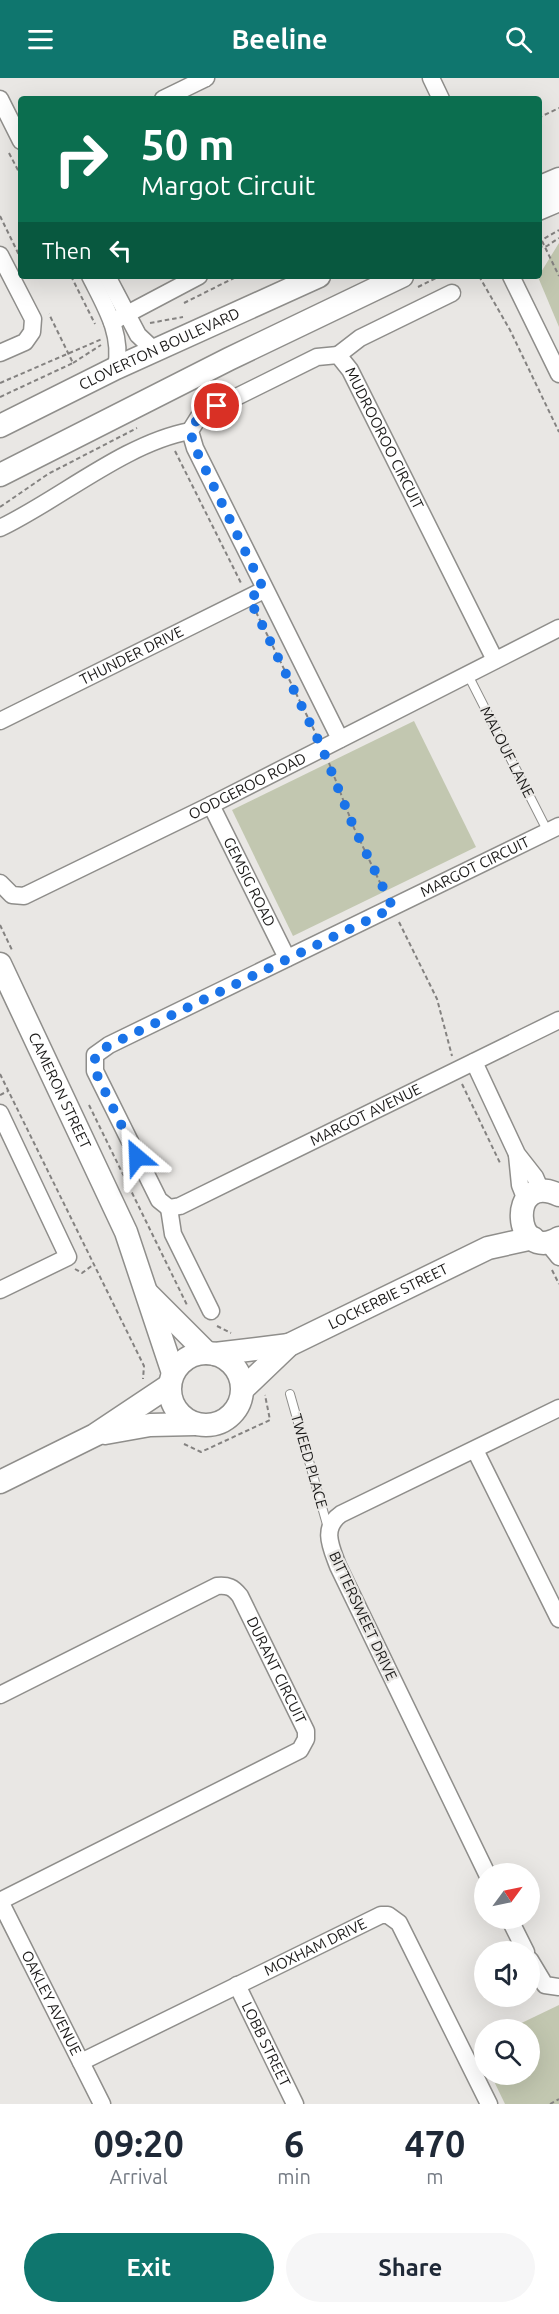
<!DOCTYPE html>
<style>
body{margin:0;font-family:Ubuntu,sans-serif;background:#f6f6f7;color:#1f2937;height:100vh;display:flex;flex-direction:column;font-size:22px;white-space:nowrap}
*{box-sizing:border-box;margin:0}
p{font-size:20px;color:#747a83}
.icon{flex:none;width:33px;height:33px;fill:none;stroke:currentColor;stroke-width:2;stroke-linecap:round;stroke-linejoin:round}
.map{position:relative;height:2026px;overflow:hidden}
.drawer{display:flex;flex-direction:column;background:#fff;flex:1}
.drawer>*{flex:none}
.top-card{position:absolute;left:18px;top:18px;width:524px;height:183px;border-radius:6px;box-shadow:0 6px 24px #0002;background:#0b6e4f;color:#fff;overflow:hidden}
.needle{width:39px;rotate:57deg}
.fabs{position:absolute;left:474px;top:1785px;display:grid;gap:12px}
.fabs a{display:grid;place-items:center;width:66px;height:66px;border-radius:50%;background:#fff;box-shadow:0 6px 24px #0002;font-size:30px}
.pin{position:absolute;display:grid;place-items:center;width:51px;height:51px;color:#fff;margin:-26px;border:3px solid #fff;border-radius:50%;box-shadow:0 2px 6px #0007}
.me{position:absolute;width:66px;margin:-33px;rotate:334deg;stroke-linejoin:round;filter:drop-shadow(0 0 4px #0008)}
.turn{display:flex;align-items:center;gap:21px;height:126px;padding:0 24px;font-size:27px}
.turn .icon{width:78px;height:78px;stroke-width:2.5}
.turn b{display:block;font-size:42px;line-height:51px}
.then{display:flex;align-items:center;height:57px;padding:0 24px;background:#0003;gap:12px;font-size:22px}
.eta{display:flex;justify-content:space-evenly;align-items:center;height:102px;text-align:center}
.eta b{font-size:36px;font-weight:600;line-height:42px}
.button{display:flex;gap:12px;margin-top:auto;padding:12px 24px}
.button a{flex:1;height:69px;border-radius:36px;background:#0f766e;color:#fff;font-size:24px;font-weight:600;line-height:69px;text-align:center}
.button a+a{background:#f6f6f7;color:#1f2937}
header{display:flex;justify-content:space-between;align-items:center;height:78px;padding:0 24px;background:#0f766e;color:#fff;font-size:27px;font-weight:600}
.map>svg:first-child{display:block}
.green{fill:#c2c7b0}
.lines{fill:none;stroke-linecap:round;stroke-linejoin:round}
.lane-casing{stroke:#8f8e8b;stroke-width:10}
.street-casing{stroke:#8f8e8b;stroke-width:19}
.secondary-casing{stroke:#8f8e8b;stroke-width:25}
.path{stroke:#848280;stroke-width:2;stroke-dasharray:4.5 3;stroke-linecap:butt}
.lane{stroke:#fff;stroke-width:8}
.street{stroke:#fff;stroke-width:16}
.secondary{stroke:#fff;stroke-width:22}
.route{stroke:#1a73e8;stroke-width:10;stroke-dasharray:0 18}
.labels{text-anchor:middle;stroke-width:4.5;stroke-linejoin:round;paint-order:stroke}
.street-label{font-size:15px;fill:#1b1a19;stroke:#e9e7e4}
</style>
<header><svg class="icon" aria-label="menu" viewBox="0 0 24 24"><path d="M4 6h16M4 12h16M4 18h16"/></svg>Beeline<svg class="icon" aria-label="search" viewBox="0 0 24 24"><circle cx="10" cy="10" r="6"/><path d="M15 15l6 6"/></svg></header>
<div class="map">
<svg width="559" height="2026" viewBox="0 0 559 2026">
<rect width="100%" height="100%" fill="#e9e7e4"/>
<g class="green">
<path d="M559 165V249L538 199Z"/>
<path d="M414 643 476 769 293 858 232 732Z"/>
<path d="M559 1927V2026H505L491 1997 530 1996V1952L509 1951Z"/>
</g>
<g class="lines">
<g class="lane-casing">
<g id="lane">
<path d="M467 595 548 754"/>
<path d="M290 1316 328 1450"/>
</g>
</g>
<g class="street-casing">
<g id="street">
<path d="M431 0 441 21"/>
<path d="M0 21 21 63"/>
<path d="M163 21 206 0"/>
<path d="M0 177 33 241 32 254 25 264 0 275"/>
<path d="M90 198C105 228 123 256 116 290"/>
<path d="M107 198 138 257 154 272"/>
<path d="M511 198 559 296"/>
<path d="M112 244 199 198"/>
<path d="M338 277 360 260 452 215"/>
<path d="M0 450C59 422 125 365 190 353"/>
<path id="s1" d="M0 643 264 512"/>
<path id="s2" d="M340 661 195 370 190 353 200 337 317 279 338 277 350 292 495 582"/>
<path id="s3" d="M211 727 287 880"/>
<path id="s4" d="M0 805 12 817 24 818 211 727 559 550"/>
<path d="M474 984 517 1076 535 1099 541 1113"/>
<path d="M0 1035 68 1179 0 1212"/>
<path d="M517 1077 520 1107 526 1122"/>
<path id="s5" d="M169 1130 159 1122 95 993V977L109 967 559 748"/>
<path id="s6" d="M169 1130 180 1128 559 942"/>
<path d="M169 1130 173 1156 211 1233"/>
<path d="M547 1164 559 1179"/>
<path d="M475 1372 559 1541"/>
<path id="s7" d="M0 1617 217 1508C228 1507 233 1509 240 1518L306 1653V1661L300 1672 0 1823"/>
<path d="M487 1796 338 1488C331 1469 321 1450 341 1436L559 1330"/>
<path id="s8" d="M0 1823 102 2026"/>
<path d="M509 1840 526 1874"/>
<path d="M530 1882 545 1907 559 1909"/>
<path id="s9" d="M237 1907 295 2026"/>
<path id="s10" d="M81 1984 381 1837H388L399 1845 489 2026"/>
</g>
</g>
<g class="secondary-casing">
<g id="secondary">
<path d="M538 110 559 101"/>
<path d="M538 131 559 122"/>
<path id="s11" d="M0 348 116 290 319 198"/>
<path d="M0 397 229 281 402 198"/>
<path id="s12" d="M0 886 126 1154 173 1295"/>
<path d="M559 1117C506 1092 513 1187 559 1160"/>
<path d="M148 1216 207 1275"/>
<circle cx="206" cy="1311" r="36"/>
<path d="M215 1276 289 1267"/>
<path id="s13" d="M243 1311 289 1267 488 1170 533 1160"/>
<path d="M105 1355 150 1347 195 1346"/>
<path d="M0 1404 95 1357 170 1307"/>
</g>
</g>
<g class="path">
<path d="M538 40 559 30"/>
<path d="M9 75 21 98"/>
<path d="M0 138 21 181"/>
<path d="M542 163 559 198"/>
<path d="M538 164 559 152"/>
<path d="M538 169 547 168 559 160"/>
<path d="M71 198 95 246"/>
<path d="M479 198 510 252 559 354"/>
<path d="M418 209 440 198"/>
<path d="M184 225 238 198"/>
<path d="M150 245 183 239"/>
<path d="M73 285 101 267"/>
<path d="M0 305 102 261"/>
<path d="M0 319 73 285 49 236"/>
<path d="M175 373 241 505"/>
<path d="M0 429 48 396 137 350"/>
<path d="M256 534 316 656"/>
<path d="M329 685 354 750 385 815"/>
<path d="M399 844 437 921 452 978"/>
<path d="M0 847 12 872"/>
<path d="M0 996 144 1288 143 1301"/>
<path d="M462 1006 501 1087"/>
<path d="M0 1017 8 1013"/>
<path d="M89 1027 187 1227"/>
<path d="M75 1191 82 1195 93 1187"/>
<path d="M552 1192 559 1206"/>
<path d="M217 1248 231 1255"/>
<path d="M184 1366 201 1374 270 1342 265 1317"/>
<path d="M550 2026 559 2021"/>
</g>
<use href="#lane" class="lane"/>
<use href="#street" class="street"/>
<use href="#secondary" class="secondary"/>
</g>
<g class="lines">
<path class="route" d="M137 1079 95 993V977L108 968 393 830 354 750 322 670 249 520 264 512 195 370 190 353 200 337 217 328"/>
</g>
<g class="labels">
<g class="street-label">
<text dy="5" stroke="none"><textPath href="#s11" startOffset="177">CLOVERTON BOULEVARD</textPath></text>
<text dy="5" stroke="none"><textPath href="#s2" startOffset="609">MUDROOROO CIRCUIT</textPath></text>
<text dy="5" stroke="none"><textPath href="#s1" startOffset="147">THUNDER DRIVE</textPath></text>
<text transform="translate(507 674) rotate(63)" y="5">MALOUF LANE</text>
<text dy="5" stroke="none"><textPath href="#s4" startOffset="278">OODGEROO ROAD</textPath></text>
<text dy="5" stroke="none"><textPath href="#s5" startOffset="597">MARGOT CIRCUIT</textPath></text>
<text dy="5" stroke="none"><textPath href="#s3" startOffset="86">GEMSIG ROAD</textPath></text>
<text dy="5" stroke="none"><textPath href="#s12" startOffset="140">CAMERON STREET</textPath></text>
<text dy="5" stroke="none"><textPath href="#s6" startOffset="218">MARGOT AVENUE</textPath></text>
<text dy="5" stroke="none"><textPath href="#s13" startOffset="174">LOCKERBIE STREET</textPath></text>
<text transform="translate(309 1383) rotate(74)" y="5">TWEED PLACE</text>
<text transform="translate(363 1538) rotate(65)" y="5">BITTERSWEET DRIVE</text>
<text dy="5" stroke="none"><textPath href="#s7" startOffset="352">DURANT CIRCUIT</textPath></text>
<text dy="5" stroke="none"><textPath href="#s10" startOffset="261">MOXHAM DRIVE</textPath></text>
<text dy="5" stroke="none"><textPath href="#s8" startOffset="114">OAKLEY AVENUE</textPath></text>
<text dy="5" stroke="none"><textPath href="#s9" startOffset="66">LOBB STREET</textPath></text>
</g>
</g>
</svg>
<div class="fabs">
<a><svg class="needle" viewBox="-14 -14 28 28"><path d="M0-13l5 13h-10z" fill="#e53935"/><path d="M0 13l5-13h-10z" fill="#747a83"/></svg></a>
<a><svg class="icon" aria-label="sound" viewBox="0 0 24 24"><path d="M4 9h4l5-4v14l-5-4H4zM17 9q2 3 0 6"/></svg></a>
<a><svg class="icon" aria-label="search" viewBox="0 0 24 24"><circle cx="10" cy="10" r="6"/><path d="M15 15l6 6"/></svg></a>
</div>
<div class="pin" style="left:217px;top:328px;background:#d93025"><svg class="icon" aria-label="arrive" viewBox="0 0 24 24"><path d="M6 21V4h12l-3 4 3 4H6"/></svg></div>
<svg class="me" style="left:137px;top:1079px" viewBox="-20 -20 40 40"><path d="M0-17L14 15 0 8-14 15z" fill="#1a73e8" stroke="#fff" stroke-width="4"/></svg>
<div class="top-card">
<div class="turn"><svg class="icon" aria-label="right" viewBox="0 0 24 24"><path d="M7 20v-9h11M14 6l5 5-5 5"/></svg><div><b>50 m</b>Margot Circuit</div></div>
<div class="then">Then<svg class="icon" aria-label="left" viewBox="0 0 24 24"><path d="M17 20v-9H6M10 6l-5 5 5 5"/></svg></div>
</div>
</div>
<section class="drawer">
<div class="eta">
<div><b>09:20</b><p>Arrival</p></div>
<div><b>6</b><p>min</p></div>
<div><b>470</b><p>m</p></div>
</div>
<div class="button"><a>Exit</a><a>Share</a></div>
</section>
